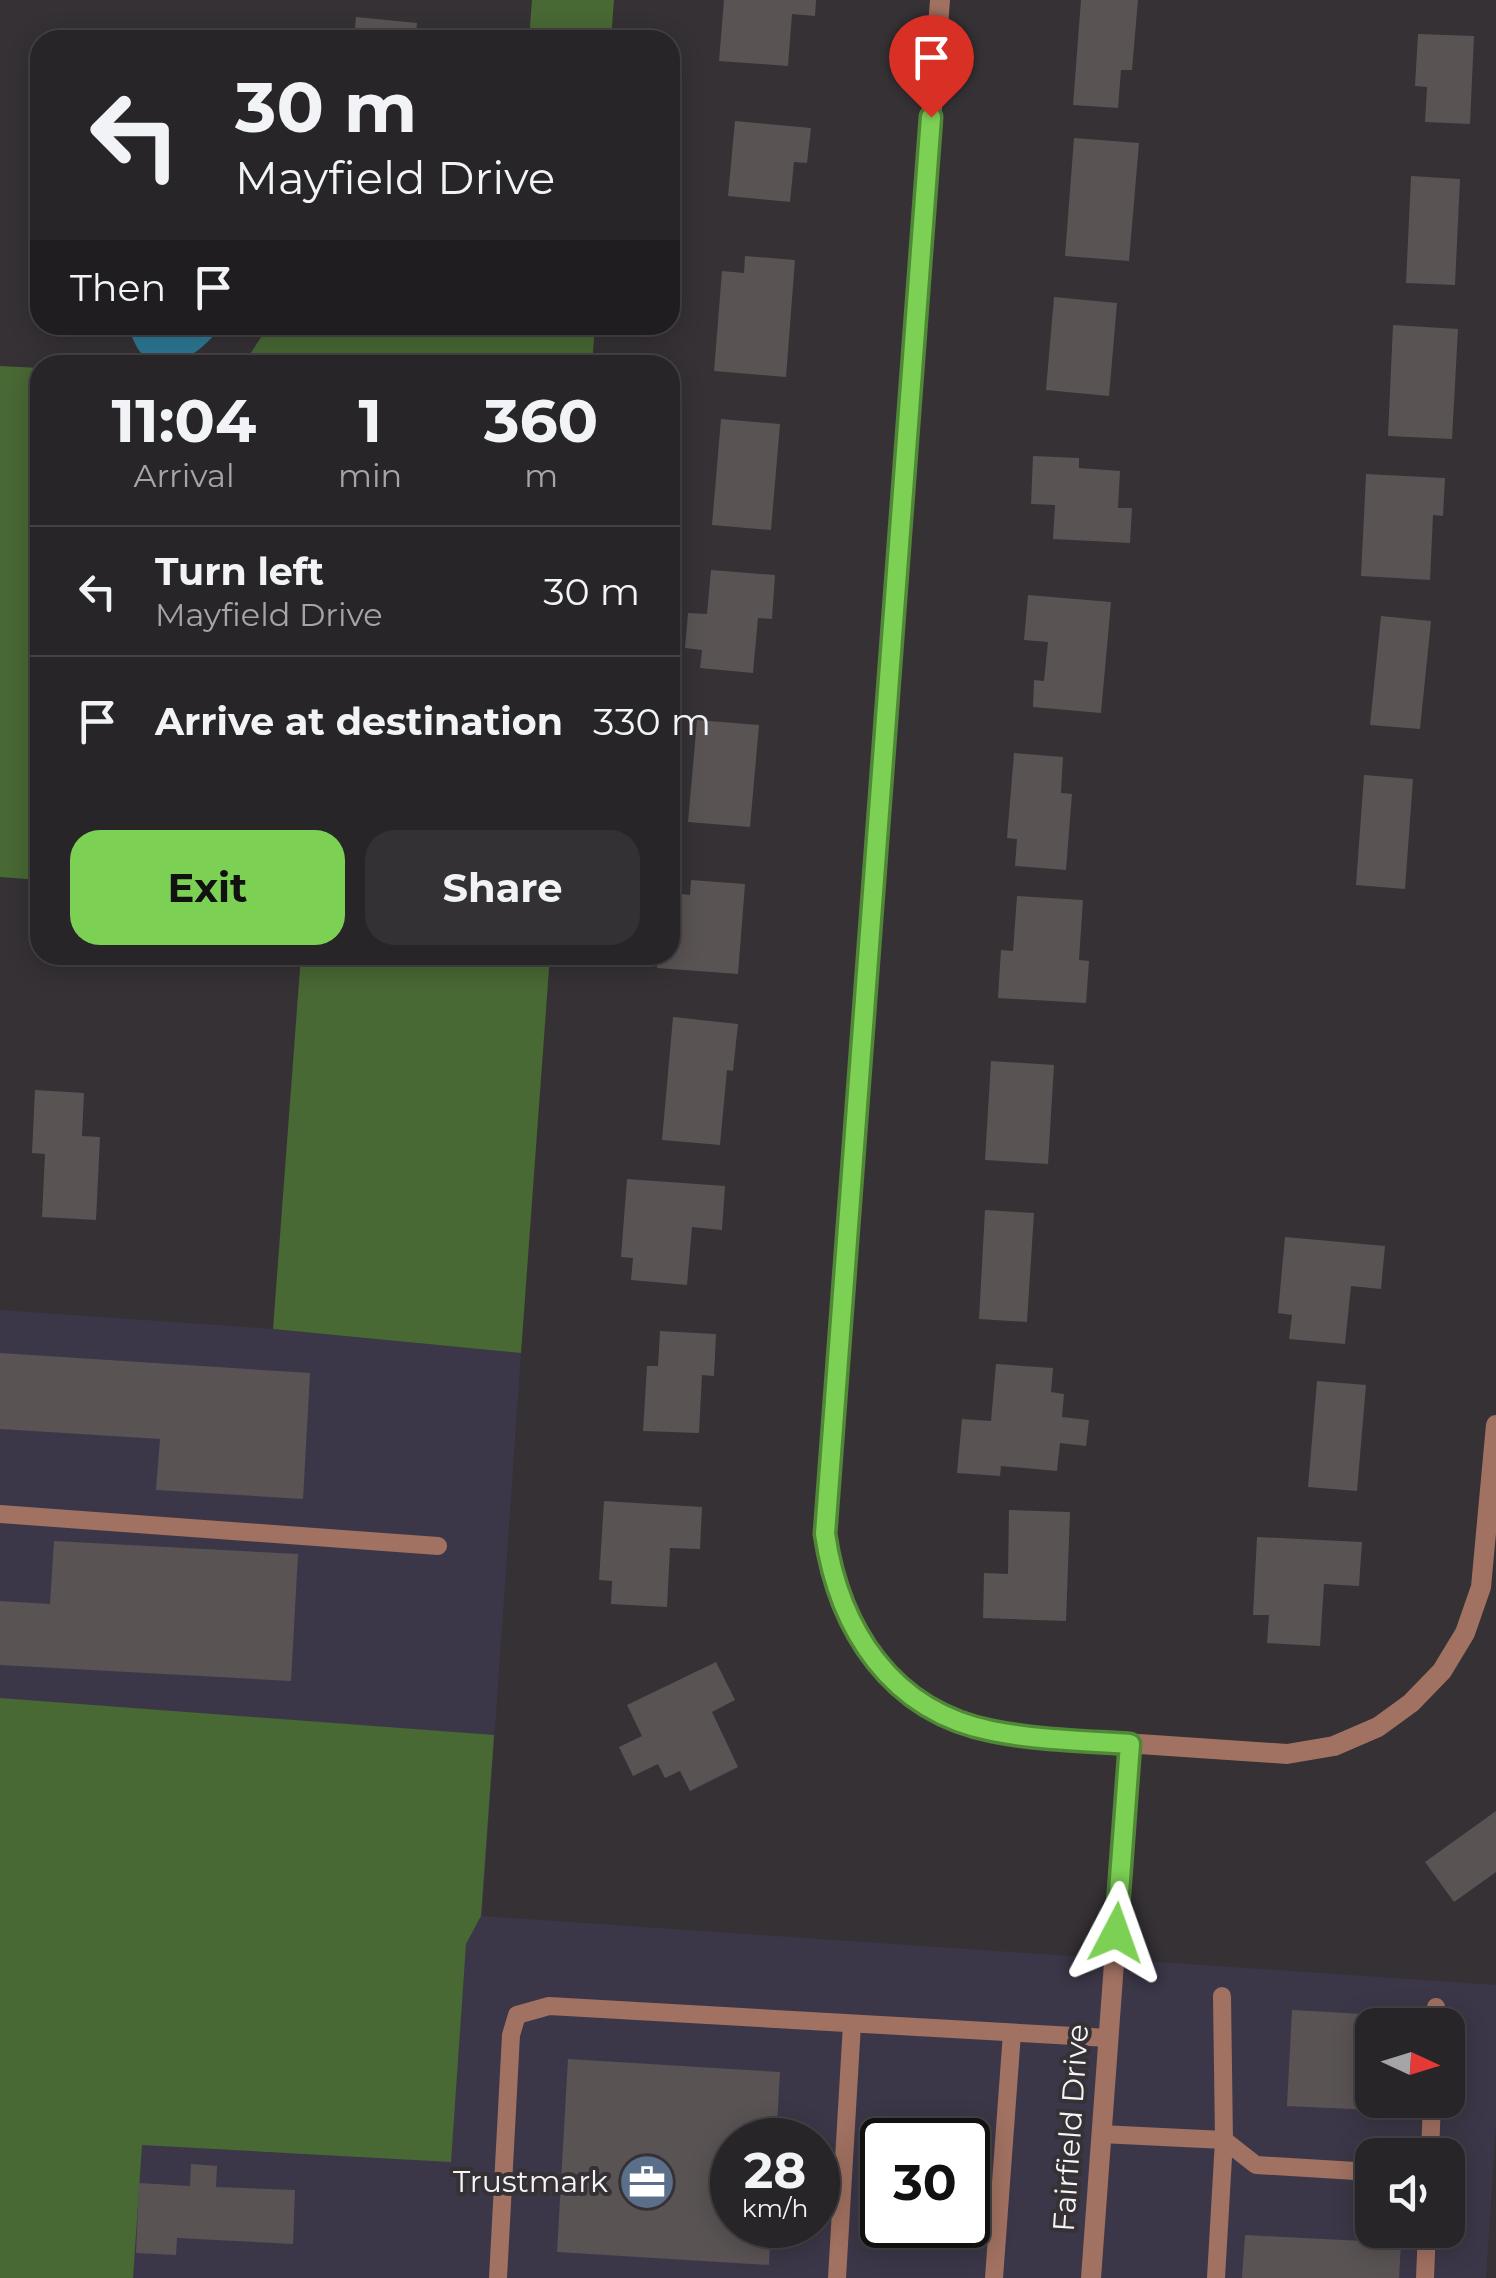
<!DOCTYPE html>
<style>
body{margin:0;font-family:Montserrat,sans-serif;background:#343134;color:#f1f3f6;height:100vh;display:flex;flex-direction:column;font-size:38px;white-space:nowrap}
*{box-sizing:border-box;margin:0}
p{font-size:32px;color:#a5a5a8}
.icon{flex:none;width:55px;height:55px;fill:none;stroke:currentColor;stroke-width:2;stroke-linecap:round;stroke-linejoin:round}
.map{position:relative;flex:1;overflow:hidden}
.details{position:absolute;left:30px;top:355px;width:650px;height:610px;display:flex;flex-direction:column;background:#282528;border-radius:30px;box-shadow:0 5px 25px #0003,0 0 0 2px #444245}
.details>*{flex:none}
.top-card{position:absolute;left:30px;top:30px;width:650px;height:305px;border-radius:30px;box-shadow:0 5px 25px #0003,0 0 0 2px #444245;background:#282528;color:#f1f3f6;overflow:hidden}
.needle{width:65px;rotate:94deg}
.buttons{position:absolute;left:1355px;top:2008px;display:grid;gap:20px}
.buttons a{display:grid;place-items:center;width:110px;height:110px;border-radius:20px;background:#282528;box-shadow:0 5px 25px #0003,0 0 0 2px #444245;font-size:50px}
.speed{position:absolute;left:710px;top:2118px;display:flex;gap:20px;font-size:50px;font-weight:700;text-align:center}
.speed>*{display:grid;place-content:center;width:130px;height:130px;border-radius:50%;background:#282528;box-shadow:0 5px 25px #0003,0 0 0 2px #444245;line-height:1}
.speed small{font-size:25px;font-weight:400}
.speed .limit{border:5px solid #111;border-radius:15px;background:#fff;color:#111}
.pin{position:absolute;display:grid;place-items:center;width:85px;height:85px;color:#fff;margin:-102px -42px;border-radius:50% 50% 50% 0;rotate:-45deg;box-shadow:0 0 10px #0007}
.pin .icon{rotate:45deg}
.me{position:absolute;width:110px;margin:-55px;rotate:4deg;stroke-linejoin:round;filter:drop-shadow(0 0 8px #0008)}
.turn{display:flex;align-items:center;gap:35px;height:210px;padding:0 40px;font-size:45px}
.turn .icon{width:130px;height:130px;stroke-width:2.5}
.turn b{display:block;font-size:70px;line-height:85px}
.then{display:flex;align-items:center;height:95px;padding:0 40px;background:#0003;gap:20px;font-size:38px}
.eta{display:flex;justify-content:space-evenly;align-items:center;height:170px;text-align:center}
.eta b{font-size:60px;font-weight:700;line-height:70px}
.button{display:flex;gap:20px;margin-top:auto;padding:20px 40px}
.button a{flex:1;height:115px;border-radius:30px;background:#7cd155;color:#111;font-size:40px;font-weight:700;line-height:115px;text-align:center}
.button a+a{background:#343134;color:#f1f3f6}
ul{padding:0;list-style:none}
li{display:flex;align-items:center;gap:30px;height:130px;padding:0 40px;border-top:2px solid #444245}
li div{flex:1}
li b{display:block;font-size:38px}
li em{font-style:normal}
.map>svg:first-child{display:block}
.commercial{fill:#3c3748;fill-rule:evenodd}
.forest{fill:#486834}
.water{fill:#2d7996}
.building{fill:#595354}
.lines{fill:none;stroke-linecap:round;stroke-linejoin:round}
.lane{stroke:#a17161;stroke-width:18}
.street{stroke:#a17161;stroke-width:20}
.route-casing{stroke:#518837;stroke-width:25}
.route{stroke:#7cd155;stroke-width:18}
.labels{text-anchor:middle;stroke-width:8;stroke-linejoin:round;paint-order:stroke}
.street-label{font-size:30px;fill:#f6f4f6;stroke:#353135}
.poi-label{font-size:30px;fill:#f6f4f6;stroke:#353135;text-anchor:end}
</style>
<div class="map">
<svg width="1496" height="2278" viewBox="0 0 1496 2278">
<rect width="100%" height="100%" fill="#353135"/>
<path class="commercial" d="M0 1310 273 1329 521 1353 482 1916 1496 1985V2123L1486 2278H0ZM1372 2025H1448V2100H1372ZM732 2140H818V2225H732ZM882 2140H968V2225H882ZM1372 2155H1448V2230H1372Z"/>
<g class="forest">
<path d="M532 0H614L611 40H529Z"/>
<path d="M269 325H595L592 365H243Z"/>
<path d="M0 366 40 368V880L0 877Z"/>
<path d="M301 955H550L521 1353 273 1329Z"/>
<path d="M0 1698 494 1735 481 1916 466 1944 451 2162 142 2145 133 2278H0Z"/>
</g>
<path class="water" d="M127 325H223C206 346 170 382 142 354 135 347 131 333 127 325Z"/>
<g class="building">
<path d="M724 0H816L815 16 792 14 788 66 719 61Z"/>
<path d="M1081 0H1138L1132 70H1121L1118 108 1073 105Z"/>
<path d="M356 17 417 23 416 33 436 34V40H354Z"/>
<path d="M1418 34 1474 36 1470 124 1425 122 1427 87 1415 86Z"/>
<path d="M735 121 811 128 807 163 794 162 790 202 728 196Z"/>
<path d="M1074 138 1139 143 1129 261 1065 256Z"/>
<path d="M1411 176 1460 179 1455 285 1406 283Z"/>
<path d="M745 256 795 260 786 377 714 371 722 271 744 273Z"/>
<path d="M1054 297 1117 303 1109 396 1046 390Z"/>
<path d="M1393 325 1458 329 1452 439 1388 436Z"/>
<path d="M721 419 780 424 771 530 712 525Z"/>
<path d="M1033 456 1079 458V468L1120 471 1118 508H1132L1130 543 1053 539 1055 505 1031 504Z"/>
<path d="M1366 474 1445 478 1443 516 1433 515 1430 580 1361 576Z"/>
<path d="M711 570 775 575 772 619 758 618 753 673 700 668 702 650 685 648 688 613 707 614Z"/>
<path d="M1028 595 1111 602 1101 713 1033 707 1034 680 1044 681 1048 642 1024 640Z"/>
<path d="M1381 616 1431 621 1420 729 1370 725Z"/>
<path d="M697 720 759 725 750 827 688 822Z"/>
<path d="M1014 753 1063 757 1061 793 1072 794 1066 870 1015 866 1017 839 1007 838Z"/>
<path d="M1364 775 1413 779 1405 889 1356 885Z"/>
<path d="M691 880 745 884 738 974 657 968 658 955H670V888L674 889 673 893 690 895Z"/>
<path d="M1017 896 1083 900 1079 960 1089 961 1086 1003 998 998 1001 950 1013 951Z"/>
<path d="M673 1017 738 1024 733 1071 727 1070 720 1145 662 1140Z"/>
<path d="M991 1061 1054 1065 1048 1164 985 1160Z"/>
<path d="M35 1090 84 1093 82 1136 100 1137 96 1220 42 1217 45 1154 32 1153Z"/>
<path d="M627 1179 725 1186 722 1230 692 1227 687 1285 631 1280 633 1258 621 1257Z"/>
<path d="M985 1210 1034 1213 1027 1322 979 1319Z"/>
<path d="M1285 1237 1385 1246 1381 1289 1351 1286 1345 1344 1289 1339 1292 1315 1278 1313Z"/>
<path d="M660 1331 716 1334 714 1376 702 1375 699 1433 643 1431 647 1366H658Z"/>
<path d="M0 1353 310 1373 303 1499 156 1490 160 1439 0 1429Z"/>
<path d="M996 1364 1053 1368 1051 1392 1064 1394 1062 1417 1089 1420 1086 1446 1060 1443 1057 1471 1001 1466 1000 1476 957 1473 962 1419 991 1421Z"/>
<path d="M1317 1381 1366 1385 1357 1491 1308 1487Z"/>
<path d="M604 1501 702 1507 700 1549 670 1548 667 1607 611 1604 612 1581 599 1580Z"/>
<path d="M1009 1510 1070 1512 1066 1621 983 1618 984 1573 1008 1574Z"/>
<path d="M1257 1537 1362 1542 1359 1586 1324 1584 1320 1646 1267 1643 1269 1615H1253Z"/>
<path d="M54 1541 298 1554 291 1681 0 1665V1601L50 1604Z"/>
<path d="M716 1662 735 1700 712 1712 738 1767 690 1791 680 1771 665 1778 658 1764 633 1776 619 1747 642 1736 627 1705Z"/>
<path d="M1496 1811V1872L1454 1902 1425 1862Z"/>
<path d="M1292 2010 1399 2016 1398 2025H1372V2100H1394V2111L1287 2106Z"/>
<path d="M568 2059 780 2072 776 2140H732V2225H771L769 2265 557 2252Z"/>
<path d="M191 2164 217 2166 216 2187 295 2190 293 2244 177 2238 176 2255 136 2253 139 2183 190 2186Z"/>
<path d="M1245 2235 1401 2243 1399 2278H1242Z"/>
</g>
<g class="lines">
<g class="lane">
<path d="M0 1514 438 1546"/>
<path d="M1435 2025 1436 2007"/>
<path d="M1101 2134 1224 2140 1256 2165 1372 2172"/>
<path d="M1430 2155 1432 2100"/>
<path d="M498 2278 511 2035 517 2015 549 2006 1108 2038"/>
<path d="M837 2278 852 2024"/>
<path d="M994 2278 1012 2033"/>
<path d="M1216 2278 1224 2140 1222 1996"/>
<path d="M1425 2278 1427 2230"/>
</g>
<g class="street">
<path d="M940 0 825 1534C842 1650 903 1718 1021 1736L1287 1754 1334 1746 1378 1727 1411 1703 1442 1671 1465 1633 1481 1587 1496 1425"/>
<path d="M1091 2278 1130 1744"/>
</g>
</g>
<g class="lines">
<g class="route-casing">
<path id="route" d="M931 117 825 1534C839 1629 891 1711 992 1731 1037 1740 1084 1741 1130 1744L1116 1933"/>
</g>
<use href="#route" class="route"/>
</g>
<defs>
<g id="office-disc" transform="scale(2.875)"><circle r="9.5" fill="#5c6f8a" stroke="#353135"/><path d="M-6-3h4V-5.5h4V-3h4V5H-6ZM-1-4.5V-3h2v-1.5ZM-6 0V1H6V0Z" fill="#fff"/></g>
</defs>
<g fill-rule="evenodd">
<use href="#office-disc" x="647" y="2182"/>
</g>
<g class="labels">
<g class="street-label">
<text transform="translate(1071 2128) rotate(-86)" y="10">Fairfield Drive</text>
</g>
<g class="poi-label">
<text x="608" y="2192">Trustmark</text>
</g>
</g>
</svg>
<div class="buttons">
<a><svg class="needle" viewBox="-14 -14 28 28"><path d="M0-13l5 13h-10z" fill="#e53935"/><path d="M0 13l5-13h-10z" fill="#a5a5a8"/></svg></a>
<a><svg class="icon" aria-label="sound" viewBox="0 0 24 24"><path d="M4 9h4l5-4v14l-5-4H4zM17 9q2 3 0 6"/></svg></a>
</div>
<div class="speed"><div>28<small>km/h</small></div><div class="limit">30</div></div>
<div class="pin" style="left:931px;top:117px;background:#d93025"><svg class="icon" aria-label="arrive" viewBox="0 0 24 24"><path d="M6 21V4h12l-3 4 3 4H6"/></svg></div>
<svg class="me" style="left:1116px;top:1933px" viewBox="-20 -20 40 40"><path d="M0-17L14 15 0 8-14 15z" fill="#7cd155" stroke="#fff" stroke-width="4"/></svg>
<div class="top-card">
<div class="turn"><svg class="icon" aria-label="left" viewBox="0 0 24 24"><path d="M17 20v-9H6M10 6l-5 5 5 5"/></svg><div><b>30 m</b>Mayfield Drive</div></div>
<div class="then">Then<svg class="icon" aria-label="arrive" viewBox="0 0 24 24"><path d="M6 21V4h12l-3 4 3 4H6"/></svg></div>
</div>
<section class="details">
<div class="eta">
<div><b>11:04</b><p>Arrival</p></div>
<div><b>1</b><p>min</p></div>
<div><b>360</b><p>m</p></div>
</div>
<ul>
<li><svg class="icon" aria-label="left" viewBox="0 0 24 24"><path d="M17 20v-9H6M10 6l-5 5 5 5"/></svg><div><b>Turn left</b><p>Mayfield Drive</p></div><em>30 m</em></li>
<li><svg class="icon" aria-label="arrive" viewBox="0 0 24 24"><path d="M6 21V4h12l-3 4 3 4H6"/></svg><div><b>Arrive at destination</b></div><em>330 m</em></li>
</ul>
<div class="button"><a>Exit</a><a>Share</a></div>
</section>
</div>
